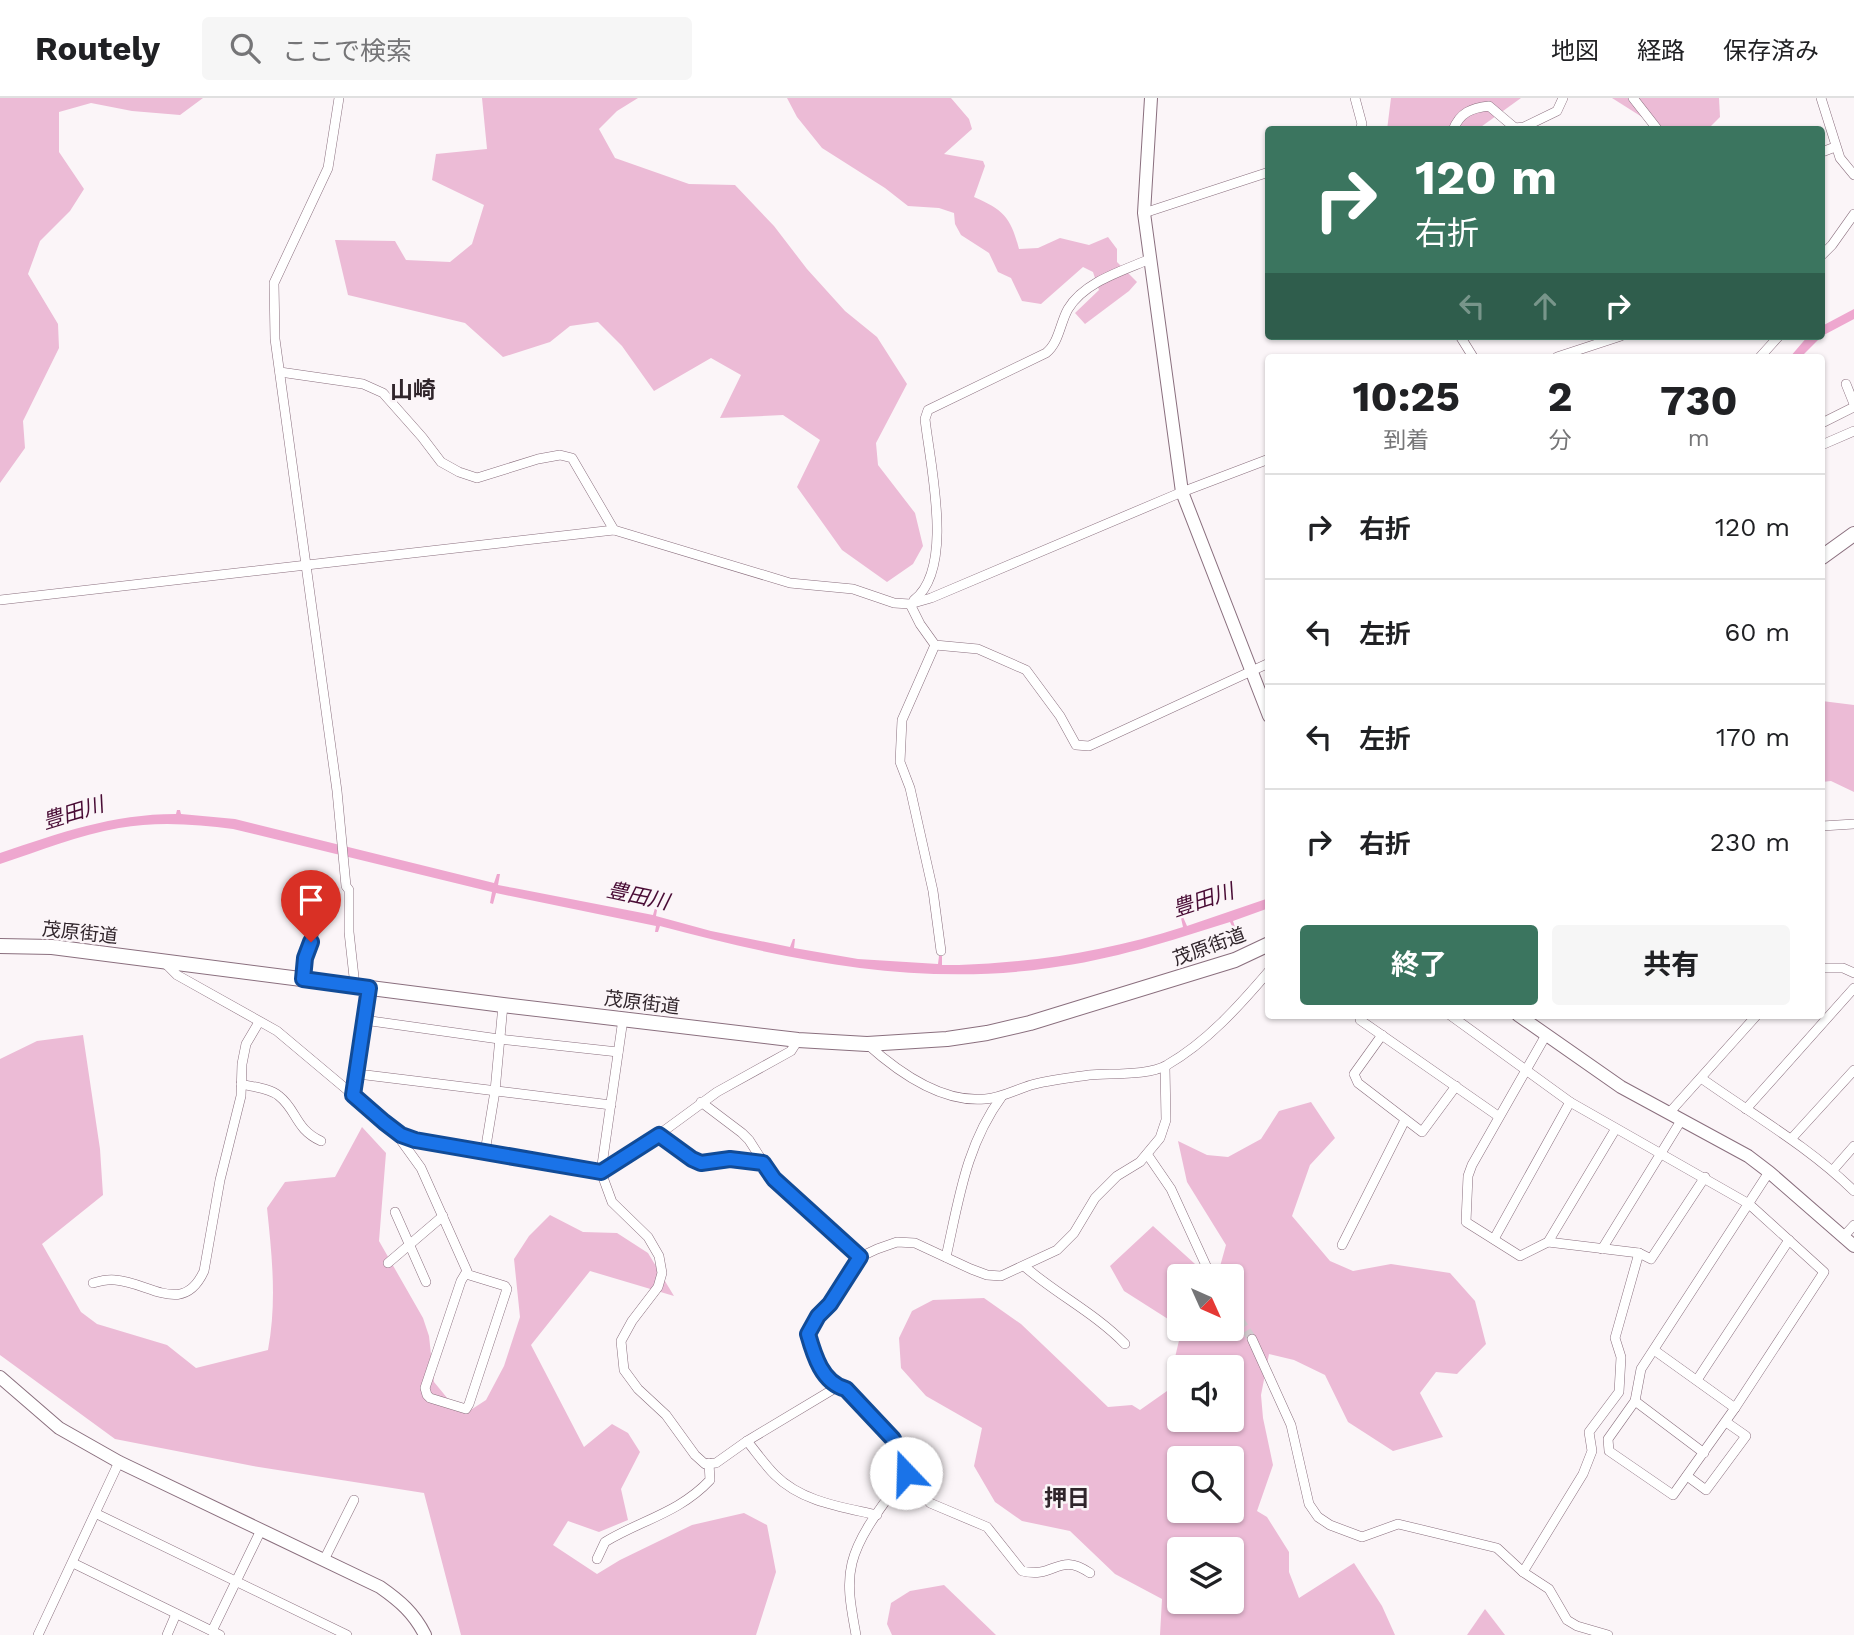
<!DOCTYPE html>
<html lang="ja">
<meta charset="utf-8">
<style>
body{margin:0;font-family:"Work Sans","Noto Sans JP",sans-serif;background:#f6f6f6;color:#202124;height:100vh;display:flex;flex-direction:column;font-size:26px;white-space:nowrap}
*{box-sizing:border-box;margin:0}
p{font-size:23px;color:#757577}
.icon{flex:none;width:38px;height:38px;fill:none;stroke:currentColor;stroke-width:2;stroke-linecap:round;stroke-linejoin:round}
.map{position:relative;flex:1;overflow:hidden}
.side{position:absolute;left:1265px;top:256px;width:560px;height:665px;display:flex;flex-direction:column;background:#fff;border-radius:7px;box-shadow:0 2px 5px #0004}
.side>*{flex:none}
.guide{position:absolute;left:1265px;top:28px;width:560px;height:214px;border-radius:7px;box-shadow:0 2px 5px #0004;background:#3b755f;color:#fff;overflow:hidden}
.needle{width:46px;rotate:135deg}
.buttons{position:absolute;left:1167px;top:1166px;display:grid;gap:14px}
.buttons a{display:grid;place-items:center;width:77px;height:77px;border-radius:7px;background:#fff;box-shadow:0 2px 5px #0004;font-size:35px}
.pin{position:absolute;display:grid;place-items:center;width:60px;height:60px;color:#fff;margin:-72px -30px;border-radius:50% 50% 50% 0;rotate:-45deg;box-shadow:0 0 7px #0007}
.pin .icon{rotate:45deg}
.me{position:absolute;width:77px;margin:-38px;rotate:339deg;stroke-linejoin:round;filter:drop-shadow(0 0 5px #0008)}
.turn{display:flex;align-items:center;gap:24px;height:147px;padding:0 35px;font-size:32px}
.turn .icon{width:91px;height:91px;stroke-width:2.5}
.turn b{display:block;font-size:49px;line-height:60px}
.lanes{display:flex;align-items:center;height:66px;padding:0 35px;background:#0003;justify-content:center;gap:35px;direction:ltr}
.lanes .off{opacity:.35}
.eta{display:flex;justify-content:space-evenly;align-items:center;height:119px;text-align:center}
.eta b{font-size:42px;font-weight:700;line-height:49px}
.action{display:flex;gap:14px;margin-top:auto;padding:14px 35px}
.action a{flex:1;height:80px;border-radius:7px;background:#3b755f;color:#fff;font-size:28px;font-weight:700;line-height:80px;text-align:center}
.action a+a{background:#f6f6f6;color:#202124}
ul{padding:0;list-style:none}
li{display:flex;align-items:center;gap:21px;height:105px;padding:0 35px;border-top:2px solid #e0e0e0}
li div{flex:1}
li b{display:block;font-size:26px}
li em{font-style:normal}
header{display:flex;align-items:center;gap:42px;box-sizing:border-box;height:98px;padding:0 35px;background:#fff;border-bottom:2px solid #e0e0e0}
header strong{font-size:33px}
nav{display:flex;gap:38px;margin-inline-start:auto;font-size:24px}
.search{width:490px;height:63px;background:#f6f6f6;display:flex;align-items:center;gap:18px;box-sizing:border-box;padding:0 24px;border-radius:7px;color:#757577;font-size:26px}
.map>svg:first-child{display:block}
.green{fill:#ecbbd6;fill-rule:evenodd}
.water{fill:#eea7cf}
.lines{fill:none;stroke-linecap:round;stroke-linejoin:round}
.minor-tunnel{stroke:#d2cbcf;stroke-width:9;stroke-dasharray:9 4.5;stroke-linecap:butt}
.minor-casing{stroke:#8a6f7e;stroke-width:10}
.tertiary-casing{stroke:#8a6f7e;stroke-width:14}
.primary-casing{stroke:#8a6f7e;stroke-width:16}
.minor{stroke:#fff;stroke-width:9}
.tertiary{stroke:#fff;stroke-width:12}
.primary{stroke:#fff;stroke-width:14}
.route-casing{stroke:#114b97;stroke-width:18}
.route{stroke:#1a73e8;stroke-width:12}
.labels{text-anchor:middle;stroke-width:5;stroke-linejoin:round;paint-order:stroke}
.street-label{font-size:19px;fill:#30252b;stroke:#fbf5f8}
.water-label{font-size:21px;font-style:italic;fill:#490c35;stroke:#fbf5f8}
.quarter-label{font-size:23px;font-weight:bold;fill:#30252b;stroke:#fbf5f8}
</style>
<header>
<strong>Routely</strong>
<div class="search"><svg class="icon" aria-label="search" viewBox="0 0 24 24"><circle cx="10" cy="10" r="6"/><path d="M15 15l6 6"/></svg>ここで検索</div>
<nav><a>地図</a><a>経路</a><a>保存済み</a></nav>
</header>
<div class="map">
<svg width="1854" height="1537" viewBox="0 0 1854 1537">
<rect width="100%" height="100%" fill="#fbf5f8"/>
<g class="green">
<path d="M0 0H203L180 17 132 13 91 5 59 14V54L84 91 70 113 40 143 28 176 58 226 59 250 23 323 25 350 0 385Z"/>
<path d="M482 0H638L617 13 599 31 615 60 689 86 735 87 774 128 807 171 845 213 877 239 907 286 876 345 878 367 915 415 923 448 913 466 887 484 842 452 797 389 820 342 783 317 720 320 741 277 711 260 654 293 622 248 598 224 570 228 550 244 503 259 465 225 348 197 335 142 395 143 406 162 450 164 472 146 484 107 432 82 436 56 487 51Z"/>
<path d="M787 0H951L969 21 972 31 944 56 983 63 985 68 974 99C1004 112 1011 120 1019 151L1038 150 1060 140 1089 147 1108 139 1117 151V164L1137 184 1129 193 1085 226 1075 215 1099 192 1093 174 1083 169 1041 206 1022 203 1011 180 998 174 989 155 961 137 955 126 954 115 939 110 908 108 885 90 822 50 797 19Z"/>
<path d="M1391 0H1521L1478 31 1387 32Z"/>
<path d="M1612 0H1719L1720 19 1708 31H1661Z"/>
<path d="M1822 603 1854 607V694L1831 683 1822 684Z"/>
<path d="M83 937 100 1051 103 1097 42 1146 81 1214 97 1226 167 1247 196 1270 268 1252C277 1204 272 1158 267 1110L285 1084 335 1079 362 1029 386 1055 379 1143 423 1220 429 1238 434 1284 448 1301 466 1315 486 1302 504 1268 520 1219 514 1161 529 1138 550 1117 583 1134 617 1135 648 1155 674 1198 590 1173 531 1247 584 1349 612 1326 628 1335 640 1354 621 1391 628 1422 599 1434 568 1423 553 1447 597 1476 620 1462 692 1427 744 1415 767 1427 776 1474 756 1537H461L424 1395 253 1368 115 1341 0 1257V961L37 943Z"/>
<path d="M1311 1004 1335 1040 1310 1067 1292 1118 1330 1163 1353 1173 1391 1166 1450 1175 1475 1203 1486 1246 1457 1276 1436 1274 1420 1295 1443 1339 1393 1353 1348 1324 1325 1277 1294 1262 1269 1256 1261 1297 1263 1320 1273 1367 1257 1413 1267 1419 1289 1454V1474L1299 1500 1354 1465 1382 1508 1395 1537H1160L1162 1501 1115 1476 1070 1433 1022 1423 995 1404 974 1368 982 1330 926 1298 901 1270 899 1240 912 1213 933 1202 984 1200 1021 1226 1108 1309 1132 1307 1140 1312 1167 1293 1182 1230H1232V1178H1180L1179 1228 1124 1193 1110 1168 1153 1128 1205 1175 1219 1172 1226 1147 1187 1084 1178 1043 1207 1057 1228 1059 1261 1041 1279 1013ZM1180 1269H1232V1321H1180ZM1180 1360H1232V1412H1180ZM1180 1451H1232V1503H1180Z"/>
<path d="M944 1487 996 1537H892L887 1526 891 1505 910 1493Z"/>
<path d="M1485 1511 1505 1537H1467Z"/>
</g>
<g class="water">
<path d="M1854 211V221L1822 238 1801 259H1790L1808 238H1822V228Z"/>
<path d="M177 712H180L181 716 235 721 494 785 497 776H500L498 787 514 790 653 817 655 810 657 812 656 818 711 833 790 849 793 841H795L794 850 858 861 938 866 939 858H942V867H959C1038 864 1108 853 1183 829L1181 820 1183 819 1187 828 1269 800V810L1233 823 1235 829 1233 830 1230 824C1170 843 1112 862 1049 870 917 889 787 862 660 828L658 834H655L656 828 496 795 493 806 490 805 492 794 233 731C196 726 157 723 119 730 79 737 39 753 0 766V755C60 735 112 716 176 716Z"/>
</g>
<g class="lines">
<path class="minor-tunnel" d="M1232 1210 1252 1241"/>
<g class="minor-casing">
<g id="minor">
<path d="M339 0 328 70 274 185 275 241 337 693 346 788 349 792V834L355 888"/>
<path d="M1355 0 1362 26 1360 32"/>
<path d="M1633 0 1658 32"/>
<path d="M1821 0 1840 60 1854 77"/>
<path d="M1453 32C1460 14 1472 10 1489 8L1515 30 1524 29 1557 13 1563 0"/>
<path d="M1822 54 1835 49"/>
<path d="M1144 115 1269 74"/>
<path d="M1822 157 1832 147 1854 116"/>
<path d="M1460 238 1473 259"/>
<path d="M1557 259 1621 238"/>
<path d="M1760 259 1779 238"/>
<path d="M280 274 363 286 383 295 422 339 441 364 459 374 477 380 538 361 560 357 572 360 614 432"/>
<path d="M1846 286 1854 306"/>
<path d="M1822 325 1854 309"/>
<path d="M1824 346 1854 333"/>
<path d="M0 502 614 432 790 485 853 491 894 505 910 506 931 500 1182 394 1269 361"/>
<path d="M914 502C955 470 930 367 925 321L928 312 1046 255C1059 245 1060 225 1068 211 1084 184 1122 173 1150 161"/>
<path d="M910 506 920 526 935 547 978 551 1026 572 1060 618 1076 647 1089 648 1269 565"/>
<path d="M935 547 902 622 900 664 910 690 933 793 941 853"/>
<path d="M1822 728 1854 726"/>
<path d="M164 864 177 877 277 933 401 1037 415 1042 601 1074 635 1054 717 994 791 953 798 942"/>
<path d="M1822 870H1843L1854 875"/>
<path d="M303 882 305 860 315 833 318 797"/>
<path d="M1360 917V922L1498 1018"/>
<path d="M1450 917 1570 1004 1749 1106 1824 1174 1735 1310 1673 1397 1609 1353 1608 1341 1635 1303 1641 1271 1769 1074"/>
<path d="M623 921 601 1074 612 1104 648 1139 659 1158 662 1175 658 1189 632 1223 621 1243 624 1272 638 1291 666 1317 695 1357 705 1366 716 1365 747 1343 837 1289"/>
<path d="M364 922 499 941 618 954"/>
<path d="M1382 937 1354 976 1358 985 1422 1034 1456 988"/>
<path d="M1546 937 1472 1067 1468 1078 1466 1124 1520 1158 1548 1144 1615 1032"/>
<path d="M867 946C898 974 942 1005 985 1001 1001 1000 1015 992 1031 987 1049 982 1070 980 1089 977 1110 975 1149 978 1167 967 1207 944 1239 908 1269 873"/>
<path d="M358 976 611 1007"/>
<path d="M1701 980C1753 1017 1808 1048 1854 1093"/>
<path d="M241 986C253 989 270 990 279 998 297 1012 295 1031 321 1043"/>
<path d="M353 997 369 890"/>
<path d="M701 1004 742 1035 749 1042 774 1081 860 1159"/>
<path d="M1746 1011 1854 890"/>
<path d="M1670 1014 1757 917"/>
<path d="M395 1034 421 1070 467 1173 461 1183 425 1290 427 1297 430 1300 466 1311 469 1306 507 1191 505 1188 466 1176"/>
<path d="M659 1037 692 1061 701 1065 730 1061 763 1065"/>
<path d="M1792 1040 1854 972"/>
<path d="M485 1054 495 993 503 907"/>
<path d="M1147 1056 1171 1091 1209 1174"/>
<path d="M1833 1072 1854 1048"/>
<path d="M395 1114 426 1184"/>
<path d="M1844 1138 1854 1127"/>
<path d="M1494 1141 1570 1004"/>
<path d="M1548 1144 1639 1155 1651 1161 1705 1079"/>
<path d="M1342 1147 1405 1022"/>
<path d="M1602 1151 1682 1021"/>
<path d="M946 1159C959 1101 966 1047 1002 998"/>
<path d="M388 1165 443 1118"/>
<path d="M1024 1168C1056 1196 1095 1215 1125 1246"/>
<path d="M93 1185C100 1183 108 1181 115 1182 149 1184 183 1219 204 1173L220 1082 241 998 242 966 246 946 259 924"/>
<path d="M1252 1241 1291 1327 1309 1406 1318 1419 1330 1427 1362 1439 1398 1426 1497 1450 1523 1474 1549 1491 1567 1522 1577 1528 1608 1537"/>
<path d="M1654 1252 1735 1310"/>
<path d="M1697 1282 1789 1142"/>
<path d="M1635 1303 1704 1355"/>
<path d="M747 1343C756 1354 765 1367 775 1377 802 1404 842 1409 877 1417"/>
<path d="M1687 1378 1706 1392 1746 1338 1726 1324"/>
<path d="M97 1416 347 1537"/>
<path d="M597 1461 605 1444C641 1422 679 1415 710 1382L709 1365"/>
<path d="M324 1462 354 1402"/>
<path d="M73 1465 220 1537"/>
<path d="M1523 1474 1583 1376 1592 1353 1589 1334 1619 1294 1621 1259 1615 1240 1639 1155"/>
<path d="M1090 1475C1058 1453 1056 1481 1022 1473L987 1429 930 1405 906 1375 893 1341 846 1291C822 1285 814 1257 808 1235L818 1218 830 1206 860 1159 877 1151 897 1144 915 1145 971 1171 987 1177 1001 1178 1057 1152 1074 1135 1095 1100 1117 1078 1140 1064 1160 1040 1166 1022 1165 969"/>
<path d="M212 1533 261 1432"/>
<path d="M38 1537 119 1364"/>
<path d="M167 1537 176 1516"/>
<path d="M856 1537C852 1514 846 1489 852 1465 860 1433 887 1402 906 1375"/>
</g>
</g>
<g class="tertiary-casing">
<g id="tertiary">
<path d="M1151 0 1144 115 1182 394 1269 618"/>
<path d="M1518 917 1621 989 1748 1058 1769 1074 1854 1148"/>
<path d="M0 1279 59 1330 119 1364 380 1489C400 1503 414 1515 425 1537"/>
</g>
</g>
<g class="primary-casing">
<g id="primary">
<path d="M1822 459 1854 436"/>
<path d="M0 848 52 849 503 907 798 942 867 946 947 941 987 935 1030 925 1235 862 1269 846"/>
</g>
</g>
<use href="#minor" class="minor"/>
<use href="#tertiary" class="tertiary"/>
<use href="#primary" class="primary"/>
</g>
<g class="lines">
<g class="route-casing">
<path id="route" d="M311 844 305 860 303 881 369 890 353 997 384 1024 401 1037 415 1042 601 1074 659 1037 692 1061 701 1065 730 1061 763 1065 774 1081 860 1159 830 1206 818 1218 808 1236C814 1257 822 1285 846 1291L893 1341 906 1375"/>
</g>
<use href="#route" class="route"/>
</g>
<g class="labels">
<g class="street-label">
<text transform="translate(80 834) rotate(6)" y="7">茂原街道</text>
<text transform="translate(1209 848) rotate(-20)" y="7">茂原街道</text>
<text transform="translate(642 904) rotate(7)" y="7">茂原街道</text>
</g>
<g class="water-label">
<text transform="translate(73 715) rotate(-17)" y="7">豊田川</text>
<text transform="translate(638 798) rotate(12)" y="7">豊田川</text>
<text transform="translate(1203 802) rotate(-18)" y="7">豊田川</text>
</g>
<g class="quarter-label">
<text x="413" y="300">山崎</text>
<text x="1067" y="1408">押日</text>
</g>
</g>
</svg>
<div class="buttons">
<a><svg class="needle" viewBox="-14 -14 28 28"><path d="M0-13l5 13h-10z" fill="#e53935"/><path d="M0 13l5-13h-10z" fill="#757577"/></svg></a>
<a><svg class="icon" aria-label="sound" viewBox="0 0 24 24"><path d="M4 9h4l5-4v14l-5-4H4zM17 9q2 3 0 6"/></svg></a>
<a><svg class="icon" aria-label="search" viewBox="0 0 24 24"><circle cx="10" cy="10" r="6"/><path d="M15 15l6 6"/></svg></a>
<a><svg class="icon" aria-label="layers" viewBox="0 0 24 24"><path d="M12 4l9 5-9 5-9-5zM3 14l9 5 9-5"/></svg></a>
</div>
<div class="pin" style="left:311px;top:844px;background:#d93025"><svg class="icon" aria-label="arrive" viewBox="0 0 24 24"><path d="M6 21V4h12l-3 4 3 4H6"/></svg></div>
<svg class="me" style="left:906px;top:1375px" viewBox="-20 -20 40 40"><circle r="19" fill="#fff"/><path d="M0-13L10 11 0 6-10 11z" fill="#1a73e8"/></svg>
<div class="guide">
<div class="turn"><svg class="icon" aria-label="right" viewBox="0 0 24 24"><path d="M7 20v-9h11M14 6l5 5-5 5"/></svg><div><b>120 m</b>右折</div></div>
<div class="lanes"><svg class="icon off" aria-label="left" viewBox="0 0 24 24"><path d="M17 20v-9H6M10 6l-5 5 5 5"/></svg><svg class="icon off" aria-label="ahead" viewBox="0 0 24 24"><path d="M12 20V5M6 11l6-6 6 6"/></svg><svg class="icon" aria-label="right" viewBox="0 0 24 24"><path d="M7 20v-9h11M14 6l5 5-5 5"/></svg></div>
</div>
<section class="side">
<div class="eta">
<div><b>10:25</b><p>到着</p></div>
<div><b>2</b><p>分</p></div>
<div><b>730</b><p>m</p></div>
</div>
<ul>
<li><svg class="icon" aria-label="right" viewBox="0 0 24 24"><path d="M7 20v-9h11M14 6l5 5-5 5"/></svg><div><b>右折</b></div><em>120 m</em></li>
<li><svg class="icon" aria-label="left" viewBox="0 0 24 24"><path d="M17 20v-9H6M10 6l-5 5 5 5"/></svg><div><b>左折</b></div><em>60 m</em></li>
<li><svg class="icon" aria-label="left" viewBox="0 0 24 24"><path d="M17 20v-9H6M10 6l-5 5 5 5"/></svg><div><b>左折</b></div><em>170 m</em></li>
<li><svg class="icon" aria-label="right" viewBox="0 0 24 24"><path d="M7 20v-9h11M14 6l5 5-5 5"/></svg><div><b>右折</b></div><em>230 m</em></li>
</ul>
<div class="action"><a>終了</a><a>共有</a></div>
</section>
</div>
